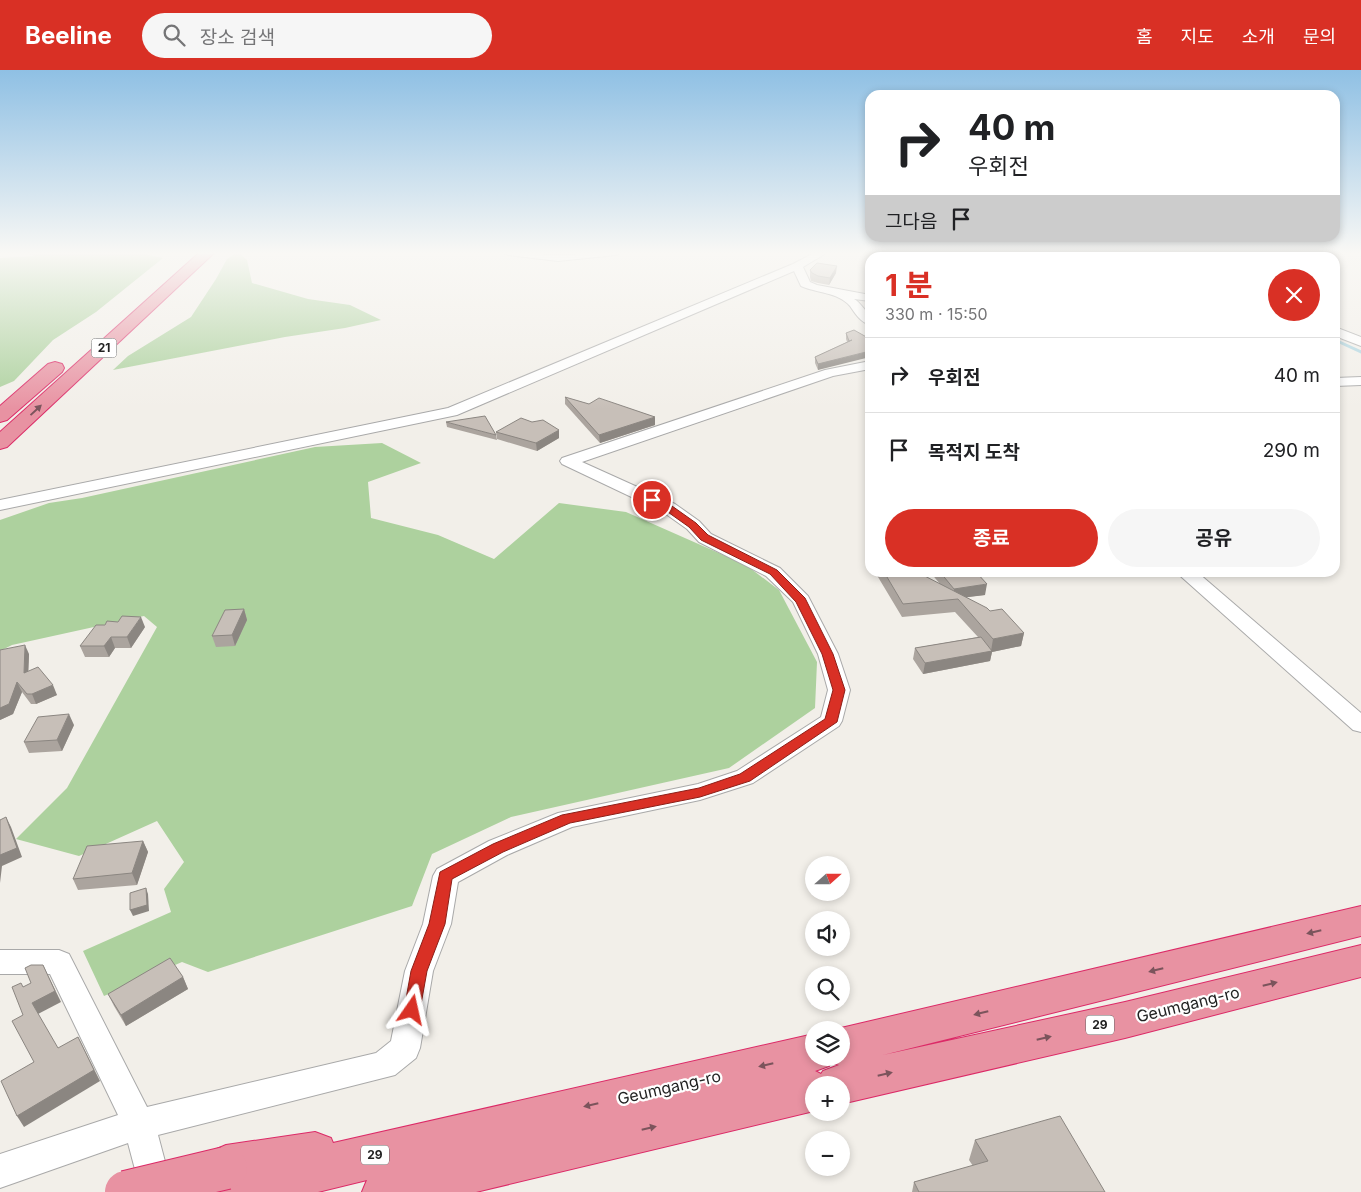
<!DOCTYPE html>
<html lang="ko">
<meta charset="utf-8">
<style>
body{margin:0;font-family:Inter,"Noto Sans KR",sans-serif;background:#f6f6f6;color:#202124;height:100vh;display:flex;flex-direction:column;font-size:19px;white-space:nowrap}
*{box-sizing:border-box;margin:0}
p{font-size:16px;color:#757577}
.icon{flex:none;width:28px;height:28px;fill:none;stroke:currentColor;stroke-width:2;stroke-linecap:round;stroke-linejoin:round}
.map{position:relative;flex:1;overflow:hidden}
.side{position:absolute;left:865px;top:182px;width:475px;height:325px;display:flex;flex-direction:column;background:#fff;border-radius:15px;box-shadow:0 2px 8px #0003}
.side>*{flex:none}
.guide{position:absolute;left:865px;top:20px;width:475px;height:152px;border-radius:15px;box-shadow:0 2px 8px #0003;background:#fff;color:#202124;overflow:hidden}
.needle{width:32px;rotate:69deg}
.buttons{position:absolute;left:805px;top:786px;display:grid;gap:10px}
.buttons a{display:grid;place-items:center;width:45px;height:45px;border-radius:50%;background:#fff;box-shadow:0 2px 8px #0003;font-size:25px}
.pin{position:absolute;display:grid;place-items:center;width:42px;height:42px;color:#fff;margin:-21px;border:2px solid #fff;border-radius:50%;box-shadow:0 1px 5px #0007}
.me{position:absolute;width:55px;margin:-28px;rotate:11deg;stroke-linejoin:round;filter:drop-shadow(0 0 4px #0008)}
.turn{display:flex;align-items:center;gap:18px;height:105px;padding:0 20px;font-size:22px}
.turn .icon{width:65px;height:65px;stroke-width:2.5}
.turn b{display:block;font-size:35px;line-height:42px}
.then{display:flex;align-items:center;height:48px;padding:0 20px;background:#0003;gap:10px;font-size:19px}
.round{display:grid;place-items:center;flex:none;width:52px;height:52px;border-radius:26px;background:#f6f6f6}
.head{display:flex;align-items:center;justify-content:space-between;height:85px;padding:0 20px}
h1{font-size:30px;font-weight:700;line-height:38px;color:#d93025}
.button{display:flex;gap:10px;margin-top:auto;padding:10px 20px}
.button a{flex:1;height:58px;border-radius:30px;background:#d93025;color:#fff;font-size:20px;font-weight:700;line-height:58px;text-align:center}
.button a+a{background:#f6f6f6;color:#202124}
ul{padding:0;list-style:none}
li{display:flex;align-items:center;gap:15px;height:75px;padding:0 20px;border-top:1px solid #e0e0e0}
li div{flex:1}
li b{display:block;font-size:19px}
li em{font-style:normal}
header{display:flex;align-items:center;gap:30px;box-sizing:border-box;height:70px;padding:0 25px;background:#d93025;color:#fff}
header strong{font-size:24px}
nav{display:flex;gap:28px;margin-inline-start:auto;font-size:18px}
.search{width:350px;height:45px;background:#f6f6f6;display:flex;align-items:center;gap:12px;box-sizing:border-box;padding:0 18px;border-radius:28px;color:#757577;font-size:19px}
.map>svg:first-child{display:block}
.forest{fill:#add19e}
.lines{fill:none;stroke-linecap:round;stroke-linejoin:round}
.stream{stroke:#aad3df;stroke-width:3}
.minor-casing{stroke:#a9a9a9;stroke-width:2}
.highway-casing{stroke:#dc2a67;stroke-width:2}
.minor{fill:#fff;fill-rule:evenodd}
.highway{fill:#e892a2;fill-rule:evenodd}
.highway-bridge-casing{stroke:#dc2a67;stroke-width:44;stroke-linecap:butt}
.highway-bridge{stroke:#e892a2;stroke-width:42}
.wall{fill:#aba49e}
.shaded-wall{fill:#8b8681}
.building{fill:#c7bfb8;stroke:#8b8681}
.oneway{fill:#7b545c}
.route{fill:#d93025;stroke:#8d1f18}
.labels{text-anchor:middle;stroke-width:4.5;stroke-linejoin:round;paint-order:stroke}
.shield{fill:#fff;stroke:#646464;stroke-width:1}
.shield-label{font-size:12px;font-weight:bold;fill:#222}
.near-street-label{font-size:16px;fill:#222;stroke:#fff}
</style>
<header>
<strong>Beeline</strong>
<div class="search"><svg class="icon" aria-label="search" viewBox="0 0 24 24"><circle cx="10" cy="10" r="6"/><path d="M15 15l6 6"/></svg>장소 검색</div>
<nav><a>홈</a><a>지도</a><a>소개</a><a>문의</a></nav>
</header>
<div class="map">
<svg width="1361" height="1122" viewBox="0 0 1361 1122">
<rect width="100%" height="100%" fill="#f2efe9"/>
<g class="forest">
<path d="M22 182H134L163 188 96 242 53 270 14 311 0 317V188L35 186Z"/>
<path d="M238 182 247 190 252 213 308 229 350 235 381 250 345 258 285 267 113 300 128 286 191 247 216 209 227 189Z"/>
<path d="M382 373 421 393 368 412 371 448 438 465 494 489 559 433 626 442 746 495 779 520 817 592 815 638 729 698 511 747 432 784 412 836 208 902 182 892 104 926 83 881 171 842 164 819 184 792 157 751 79 786 16 769 67 718 157 557 144 546 12 575 0 581V450L49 433 82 428 315 377Z"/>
</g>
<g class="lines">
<g class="stream">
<path d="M1150 182 1162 188"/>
<path d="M1294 188 1353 182"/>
<path d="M1335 270 1361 282"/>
</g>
<g class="minor-casing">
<g id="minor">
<path d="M503 182C521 181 540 185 558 185 579 185 600 181 621 182L616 185 558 191 508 185Z"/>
<path d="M816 182H828L803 197 810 212 817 215 870 225V231L854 229C861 233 863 239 870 245V255C860 252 855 243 850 236 838 222 816 223 801 216L794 201 457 345 0 440V430L448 338 793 194Z"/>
<path d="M1158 182H1171L1181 188H1166Z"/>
<path d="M1335 257 1361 267V276L1335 266Z"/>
<path d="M870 291V299L833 306 582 392 675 434 699 451 711 464 780 498 808 526 838 584 850 620 842 651 839 656 753 713 700 730 572 757 507 785 458 812 451 854 433 901 420 978 416 988 395 1005 158 1065 173 1122H141L128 1073 0 1118V1084L118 1045 50 904H0V880H59L69 884 147 1037 376 983 391 971 405 901 423 854 433 806 437 799 489 771 558 743 698 714 737 701 821 647 828 620 818 584 793 532 766 506 699 472 687 459 663 442 562 394 560 391 562 388 825 300Z"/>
<path d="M1361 307V315L1335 316V308Z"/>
<path d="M1176 502H1197L1361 643V662L1353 660Z"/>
</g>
</g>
<g class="highway-casing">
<g id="highway">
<path d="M200 182H215L7 377 0 379V362Z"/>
<path d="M55 292 62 294 64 298 62 302 7 350 0 352V336L48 294Z"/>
<path d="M1361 836V866L883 985 1125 932 1361 875V907L1125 968 841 1034V1015H814V1041L476 1122H362L367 1110 318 1122H204L208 1111 203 1098 210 1082 226 1075 315 1062 331 1068 333 1073 814 964V988H841V960H836L841 958ZM831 992 839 995 823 1001 821 1004 815 1001 829 996Z"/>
</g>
</g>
<use href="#minor" class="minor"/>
<use href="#highway" class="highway"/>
<g class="highway-bridge-casing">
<path id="highway-bridge" d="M126 1122 226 1098"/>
</g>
<use href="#highway-bridge" class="highway-bridge"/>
</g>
<g class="wall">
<path d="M810 200 836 203 829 215 818 213 811 211 810 207Z"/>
<path d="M846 263 870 269 818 300 815 293V287L847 272 846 269Z"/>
<path d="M565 327 589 334 655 355 600 373 565 334Z"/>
<path d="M446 352 496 365 497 370 447 357Z"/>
<path d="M496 362 559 368 537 381 497 369Z"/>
<path d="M875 502H917L940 514 930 502H976L985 525 966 527 990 541 1024 563 1021 576 992 582 990 591 923 604 913 589 915 578 978 567 955 542 902 547Z"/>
<path d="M244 539 247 550 235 576 216 577 212 566Z"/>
<path d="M145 557 131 578H115L109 587H85L80 576Z"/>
<path d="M0 580 29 584 28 601 57 625 36 634H31L22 622 13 644 0 650Z"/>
<path d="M74 655 62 681 29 683 24 672Z"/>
<path d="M143 771 148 782 137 815 78 820 73 809Z"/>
<path d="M183 907 188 919 126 956 114 936 108 924Z"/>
<path d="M975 1070 1105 1122H912L914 1112 973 1096 969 1090Z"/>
</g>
<g class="shaded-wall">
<path d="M837 196 836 203 829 215 830 208Z"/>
<path d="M870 281V287L818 300V294Z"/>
<path d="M655 347V355L600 373 599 365Z"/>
<path d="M559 360V368L537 381 536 373Z"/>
<path d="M987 514 985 525 953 529 954 519Z"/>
<path d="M244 539 247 550 235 576 232 565Z"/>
<path d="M141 547 145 557 131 578 127 567Z"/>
<path d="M1024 563 1021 576 992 582 990 591 923 604 925 593 991 581 993 569Z"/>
<path d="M111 567 115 578 109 587 104 576Z"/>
<path d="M25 575 29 584 28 613 24 603Z"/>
<path d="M17 612 22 622 13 644 0 650V638Z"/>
<path d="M53 615 57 625 36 634 32 624Z"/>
<path d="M69 644 74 655 62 681 57 670Z"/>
<path d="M6 747 11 757 22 787 2 796 0 813V785Z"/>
<path d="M143 771 148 782 137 815 132 803Z"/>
<path d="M146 818 148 824 149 841 133 846 130 840Z"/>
<path d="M43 895 61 932 38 944 32 933Z"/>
<path d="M183 907 188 919 126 956 121 945Z"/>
<path d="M78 967 100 1011 24 1057 17 1046Z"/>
</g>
<g class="building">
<path d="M817 193 837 196 830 208 818 206 812 203 810 200Z"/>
<path d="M854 260 870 269V281L818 294 815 287 852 270 849 271 846 263Z"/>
<path d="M565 327 589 334 599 328 655 347 599 365Z"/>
<path d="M485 346 496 365 446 352Z"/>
<path d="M521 348 532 352 543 350 559 360 536 373 496 362Z"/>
<path d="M884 502H917L987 538 990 541 1002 539 1024 563 993 569 958 529 903 534Z"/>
<path d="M940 502H976L987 514 954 519Z"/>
<path d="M244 539 232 565 212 566 225 540Z"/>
<path d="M122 546 141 547 127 567H111L104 576H80L96 555H105L107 551 118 552Z"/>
<path d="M981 567 992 581 925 593 915 578Z"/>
<path d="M25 575 24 603 38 597 53 615 32 624H27L17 612 9 634 0 638V580Z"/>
<path d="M69 644 57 670 24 672 38 647Z"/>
<path d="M6 747 17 778 0 785V750Z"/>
<path d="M143 771 132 803 73 809 87 776Z"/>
<path d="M146 818 147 835 130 840V823Z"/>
<path d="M170 888 183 907 121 945 108 924Z"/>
<path d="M31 895H43L55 921 32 933 58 978 78 967 94 1000 17 1046 1 1011 34 992 12 951 23 945 12 917 21 913 23 917 31 913 25 898Z"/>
<path d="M1060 1046 1105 1122H919L914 1112 988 1091 975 1070Z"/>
</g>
<defs><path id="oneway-solid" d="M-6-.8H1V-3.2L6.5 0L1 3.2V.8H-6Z" transform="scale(1.25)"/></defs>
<g class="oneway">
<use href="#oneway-solid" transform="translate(36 340) rotate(-43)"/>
<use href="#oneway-solid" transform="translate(1314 862) rotate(167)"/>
<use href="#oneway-solid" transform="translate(1156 900) rotate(166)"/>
<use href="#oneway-solid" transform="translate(1270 914) rotate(-14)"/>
<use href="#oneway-solid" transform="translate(981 943) rotate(166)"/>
<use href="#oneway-solid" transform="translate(1044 968) rotate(-13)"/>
<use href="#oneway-solid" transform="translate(766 995) rotate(167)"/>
<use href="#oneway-solid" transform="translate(885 1004) rotate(-13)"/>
<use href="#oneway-solid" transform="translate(591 1035) rotate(167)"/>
<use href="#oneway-solid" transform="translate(649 1058) rotate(-13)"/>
</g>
<linearGradient id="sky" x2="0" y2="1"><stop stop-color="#8fc0e4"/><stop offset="0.54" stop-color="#f9f8f5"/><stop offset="1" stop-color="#f9f8f5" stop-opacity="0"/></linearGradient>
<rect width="1361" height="339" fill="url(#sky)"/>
<path class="route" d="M649 428H655L672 436 696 453 708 465 777 500 805 528 833 584 845 620 837 652 750 711 700 727 570 753 503 782 452 809 445 854 427 901 420 940 418 945 412 947 406 945 404 940 411 901 429 854 440 802 493 774 562 745 699 718 740 704 825 649 833 620 822 584 796 532 770 504 701 470 689 457 665 440 649 432Z"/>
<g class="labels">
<g class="shield">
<rect x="91.5" y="268.5" width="25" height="19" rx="4"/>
<rect x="1086" y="945.5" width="28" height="19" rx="4"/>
<rect x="361" y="1075.5" width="28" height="19" rx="4"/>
</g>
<g class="shield-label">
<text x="104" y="282">21</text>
<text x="1100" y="959">29</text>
<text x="375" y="1089">29</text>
</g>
<g class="near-street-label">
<text transform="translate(1188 934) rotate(-14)" y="6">Geumgang-ro</text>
<text transform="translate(669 1017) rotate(-13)" y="6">Geumgang-ro</text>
</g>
</g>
</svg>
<div class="buttons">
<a><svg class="needle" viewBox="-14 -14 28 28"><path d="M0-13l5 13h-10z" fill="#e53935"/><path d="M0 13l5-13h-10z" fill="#757577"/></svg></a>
<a><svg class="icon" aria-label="sound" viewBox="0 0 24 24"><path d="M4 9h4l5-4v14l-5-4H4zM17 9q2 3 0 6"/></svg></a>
<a><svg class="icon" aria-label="search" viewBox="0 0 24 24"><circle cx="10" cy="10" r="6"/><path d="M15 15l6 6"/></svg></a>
<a><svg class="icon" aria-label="layers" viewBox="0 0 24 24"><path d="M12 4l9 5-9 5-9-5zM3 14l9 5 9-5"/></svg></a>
<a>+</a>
<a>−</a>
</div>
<div class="pin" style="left:652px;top:430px;background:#d93025"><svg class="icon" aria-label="arrive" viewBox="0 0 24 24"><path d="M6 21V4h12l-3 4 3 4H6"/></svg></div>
<svg class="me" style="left:412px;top:940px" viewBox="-20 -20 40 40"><path d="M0-17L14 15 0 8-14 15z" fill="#d93025" stroke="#fff" stroke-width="4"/></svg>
<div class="guide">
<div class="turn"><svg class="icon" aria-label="right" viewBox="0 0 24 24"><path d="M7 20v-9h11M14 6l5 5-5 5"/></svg><div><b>40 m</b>우회전</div></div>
<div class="then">그다음<svg class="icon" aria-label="arrive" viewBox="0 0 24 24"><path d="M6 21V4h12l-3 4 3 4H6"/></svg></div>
</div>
<section class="side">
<div class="head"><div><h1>1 분</h1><p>330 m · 15:50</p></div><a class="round" style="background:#d93025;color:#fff"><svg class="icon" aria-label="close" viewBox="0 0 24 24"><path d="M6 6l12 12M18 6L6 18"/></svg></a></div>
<ul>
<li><svg class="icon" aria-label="right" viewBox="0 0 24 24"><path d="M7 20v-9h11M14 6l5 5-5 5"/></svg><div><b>우회전</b></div><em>40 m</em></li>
<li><svg class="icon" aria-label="arrive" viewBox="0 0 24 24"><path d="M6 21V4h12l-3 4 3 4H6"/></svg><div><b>목적지 도착</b></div><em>290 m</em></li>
</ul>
<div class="button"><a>종료</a><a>공유</a></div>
</section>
</div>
